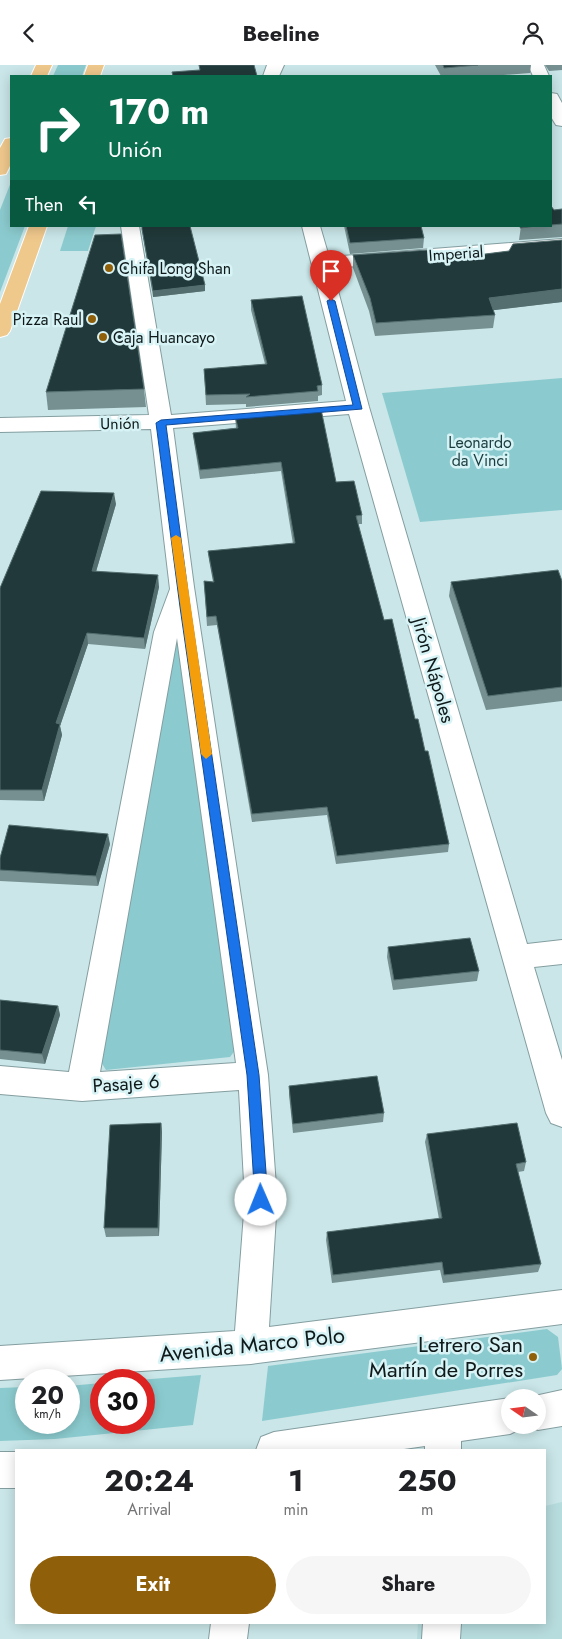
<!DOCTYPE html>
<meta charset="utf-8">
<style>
body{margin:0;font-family:Jost,sans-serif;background:#f6f6f6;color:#202124;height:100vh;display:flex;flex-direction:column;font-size:19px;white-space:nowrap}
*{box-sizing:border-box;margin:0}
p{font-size:16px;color:#757577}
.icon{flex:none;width:28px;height:28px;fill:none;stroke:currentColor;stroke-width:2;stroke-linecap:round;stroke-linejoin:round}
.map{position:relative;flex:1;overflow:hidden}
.sheet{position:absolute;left:15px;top:1384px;width:531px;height:175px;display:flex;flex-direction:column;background:#fff;border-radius:0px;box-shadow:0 2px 12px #0003}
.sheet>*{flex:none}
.hud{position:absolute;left:10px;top:10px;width:542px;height:152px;border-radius:0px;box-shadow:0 2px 12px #0003;background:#0b6e4f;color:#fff;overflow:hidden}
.needle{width:32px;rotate:284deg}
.tools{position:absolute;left:501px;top:1324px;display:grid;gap:10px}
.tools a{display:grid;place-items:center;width:45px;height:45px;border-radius:50%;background:#fff;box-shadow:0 2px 12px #0003;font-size:25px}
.speed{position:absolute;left:15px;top:1304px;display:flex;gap:10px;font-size:25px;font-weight:700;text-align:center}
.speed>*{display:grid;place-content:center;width:65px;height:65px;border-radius:50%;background:#fff;box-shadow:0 2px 12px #0003;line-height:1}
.speed small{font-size:12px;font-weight:400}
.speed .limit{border:8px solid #d22;background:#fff;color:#111}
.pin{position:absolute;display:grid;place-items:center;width:42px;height:42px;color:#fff;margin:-51px -21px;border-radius:50% 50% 50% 0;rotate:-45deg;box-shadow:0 0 5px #0007}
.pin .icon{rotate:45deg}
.me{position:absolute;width:55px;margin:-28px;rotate:359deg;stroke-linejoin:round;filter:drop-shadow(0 0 4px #0008)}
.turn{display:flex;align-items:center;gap:18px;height:105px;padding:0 15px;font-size:22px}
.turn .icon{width:65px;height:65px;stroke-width:2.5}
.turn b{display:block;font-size:35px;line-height:42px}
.then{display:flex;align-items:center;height:48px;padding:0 15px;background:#0003;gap:10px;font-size:19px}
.eta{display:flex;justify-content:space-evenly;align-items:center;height:85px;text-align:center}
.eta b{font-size:30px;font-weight:700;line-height:35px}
.action{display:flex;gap:10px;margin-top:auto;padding:10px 15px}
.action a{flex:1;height:58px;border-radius:30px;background:#8f5f0a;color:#fff;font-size:20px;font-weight:700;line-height:58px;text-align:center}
.action a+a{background:#f6f6f6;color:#202124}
header{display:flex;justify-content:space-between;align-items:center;height:65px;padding:0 15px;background:#fff;font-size:22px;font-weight:700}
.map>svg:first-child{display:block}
.built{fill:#b7dcde}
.green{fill:#8bcbcf}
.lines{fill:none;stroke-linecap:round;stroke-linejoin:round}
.minor-casing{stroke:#849ea0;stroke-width:2}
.major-casing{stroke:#fff;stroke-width:2}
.minor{fill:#fff;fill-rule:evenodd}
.major{fill:#efc88c;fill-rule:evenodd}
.wall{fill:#769091}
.shaded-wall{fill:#546d6e}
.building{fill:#21393a;stroke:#546d6e}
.route{fill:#1a73e8;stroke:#114b97}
.slow{fill:#f59e0b}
.poi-dot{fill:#8f5f0a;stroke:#d7f3f5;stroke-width:2}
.labels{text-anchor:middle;stroke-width:5;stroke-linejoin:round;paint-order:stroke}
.far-street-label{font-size:16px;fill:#0f191a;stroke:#d7f3f5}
.far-poi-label{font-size:16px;fill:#0f191a;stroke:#d7f3f5;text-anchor:start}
.far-park-label{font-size:16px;fill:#1a3c3e;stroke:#d7f3f5}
.street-label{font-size:19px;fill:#0f191a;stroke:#d7f3f5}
.near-street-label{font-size:22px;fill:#0f191a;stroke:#d7f3f5}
.near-poi-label{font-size:22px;fill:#0f191a;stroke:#d7f3f5;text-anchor:end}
</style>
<header><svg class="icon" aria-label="back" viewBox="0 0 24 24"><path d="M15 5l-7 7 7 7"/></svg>Beeline<svg class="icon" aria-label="person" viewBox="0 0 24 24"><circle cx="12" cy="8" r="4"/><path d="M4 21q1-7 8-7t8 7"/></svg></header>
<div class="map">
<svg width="562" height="1574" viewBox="0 0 562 1574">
<rect width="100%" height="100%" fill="#cae6e8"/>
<path class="built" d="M562 1437V1574H417L418 1558H545V1441Z"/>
<g class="green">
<path d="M58 0H86L82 11H53Z"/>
<path d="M11 117V161H25L0 227V145Z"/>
<path d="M68 161H96L88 186H60Z"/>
<path d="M562 313V445L420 457 382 328Z"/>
<path d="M176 564 236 984 230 992 106 1005 98 992Z"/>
<path d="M547 1264 558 1272 562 1304 557 1310 262 1356 268 1301Z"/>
<path d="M201 1310 193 1360 55 1374 0 1376V1323L26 1322V1358H69V1321L101 1318V1358H144V1315H139Z"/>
</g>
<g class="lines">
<g class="minor-casing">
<g id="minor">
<path d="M267 0H284L279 11H263Z"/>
<path d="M528 0H544L549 11H533Z"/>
<path d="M551 28 557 29 562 38V61L556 60 551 52Z"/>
<path d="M121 161H139L171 350 346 336 302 161H320L329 192 562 174V186L332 203 369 342 527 879 562 875V899L534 902 562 995V1062L551 1058 546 1048 349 349 173 363 194 522 268 1010 277 1135 269 1262 562 1225V1259L251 1299 0 1315V1281L235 1266 245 1135 239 1025 82 1036 0 1029V1001L69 1007 154 567 170 524 151 364 0 367V353L149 350ZM177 573 236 998 100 1007Z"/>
<path d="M562 1325V1361L538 1365 527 1360H538V1332H530Z"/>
<path d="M510 1333V1360H524L522 1363 510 1369 461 1376V1385H425V1381L397 1385H256L261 1372 274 1367Z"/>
<rect x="0" y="1387" width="16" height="36"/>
<path d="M211 1558H249L247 1574H209Z"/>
<path d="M423 1558H461L460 1574H422Z"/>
</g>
</g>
<g class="major-casing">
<g id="major">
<path d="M36 0H52L47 11H31Z"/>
<path d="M88 0H104L100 11H84Z"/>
<path d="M11 73V99L6 109 0 110V83L5 74Z"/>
<path d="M29 161H47L10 266 7 270 0 272V239Z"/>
</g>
</g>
<use href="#minor" class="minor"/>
<use href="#major" class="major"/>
</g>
<g class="wall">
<path d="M435 0H531L530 8 491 11H441Z"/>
<path d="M545 0H562V5L549 6Z"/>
<path d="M551 141 554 145 562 144V172L519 175 521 161H551Z"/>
<path d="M344 161H421L424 173 423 183 350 189Z"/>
<path d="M142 164 205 220V226L153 232Z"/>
<path d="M562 175V237L493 245 495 250 493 263 375 271 369 246 353 203V190L430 196 509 186Z"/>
<path d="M251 235 322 320V330L318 331V336L246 342V339L206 340 204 304 265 299 251 245Z"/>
<path d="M144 324 146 342 48 345 46 327Z"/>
<path d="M235 351 336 417 362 450V459H358L384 555 425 686 449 779 448 787 336 799 327 750 252 757 217 560 207 561 204 516 213 517 209 495 208 486 293 479 281 406 200 414 194 377 193 368 236 363Z"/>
<path d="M116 439 96 506 159 522 145 584 88 579 60 661 62 670 44 736 0 735V523Z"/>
<path d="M562 516V636L486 645 449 531 451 517Z"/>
<path d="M110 779 98 821 0 816V805Z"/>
<path d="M388 882 479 906 477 916 393 925 387 892Z"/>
<path d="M0 935 58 941 60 950 45 999 0 994Z"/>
<path d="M289 1021 384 1048 383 1057 293 1068 289 1030Z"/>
<path d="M161 1058 162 1067 159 1171 106 1172 104 1163Z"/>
<path d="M427 1069 526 1097 524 1106 518 1107 541 1199 538 1207 443 1218 440 1205 332 1218 326 1175 327 1167 439 1154 425 1077Z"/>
</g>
<g class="shaded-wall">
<path d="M205 220V226L153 232V226Z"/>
<path d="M562 224V237L487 246 489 233Z"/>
<path d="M114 428 116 439 93 517 92 506Z"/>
<path d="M158 510 159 522 145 584 144 573Z"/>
<path d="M87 568 88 579 60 661 62 670 44 736 42 725 56 658Z"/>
<path d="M108 769 110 779 98 821 96 811Z"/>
<path d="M58 941 60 950 45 999 42 989Z"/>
<path d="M161 1058 162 1067 159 1171 158 1163Z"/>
</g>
<g class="building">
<path d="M199 0H254L257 11H173L172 7 200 5Z"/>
<path d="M443 0H478L444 3Z"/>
<path d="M551 141 554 145 562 144V159L551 160Z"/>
<path d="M142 161H190L205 220 153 226 142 164Z"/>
<path d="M346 161H421L424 173 350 178Z"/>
<path d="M521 161H537L520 163Z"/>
<path d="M121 169 144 324 46 327 95 170Z"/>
<path d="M562 175V224L489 233 495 250 376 258 370 233 353 190 428 185 430 196 509 186 513 179Z"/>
<path d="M302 231 322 320 317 321 318 326 246 332 250 329 206 330 204 304 267 299 251 235Z"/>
<path d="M321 344 336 417 354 416 362 450 356 451 384 555 392 554 415 654H418L425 686H428L449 779 337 791 327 742 252 749 216 551 207 552 204 516 214 517 208 486 295 478 281 397 200 405 193 368 238 363 235 351Z"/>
<path d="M41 426 114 428 92 506 158 510 144 573 87 568 56 658 60 659 42 725H0V523Z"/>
<path d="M558 505 562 516V622L488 631 451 517Z"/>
<path d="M9 760 108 769 96 811 0 805V793Z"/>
<path d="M470 873 479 906 394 915 388 882Z"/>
<path d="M0 935 58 941 42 989 0 985Z"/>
<path d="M377 1011 384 1048 293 1059 289 1021Z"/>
<path d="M161 1058 158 1163H104L110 1060Z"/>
<path d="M517 1058 526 1097 516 1099 541 1199 444 1210 442 1197 333 1210 327 1167 442 1153 427 1069Z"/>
</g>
<path class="route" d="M331 234 335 236 362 344 166 360 190 542 259 1010 268 1135 266 1140 261 1142 257 1140 255 1135 247 1010 180 542 156 358 161 355 353 340 327 236Z"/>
<path class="slow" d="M176 470 181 473 212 689 206 694 201 689 171 473Z"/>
<g class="poi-dot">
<circle cx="109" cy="203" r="5"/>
<circle cx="92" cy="254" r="5"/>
<circle cx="103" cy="272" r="5"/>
<circle cx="533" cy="1292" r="5"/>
</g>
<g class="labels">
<g class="far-street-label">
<text transform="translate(456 188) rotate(-4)" y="6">Imperial</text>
<text transform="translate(120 358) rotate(-1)" y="6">Unión</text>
</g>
<g class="far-poi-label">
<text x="119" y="209">Chifa Long Shan</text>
<text x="82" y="260" text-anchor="end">Pizza Raul</text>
<text x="113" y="278">Caja Huancayo</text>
</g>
<g class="far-park-label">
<text x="480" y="383">Leonardo<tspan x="480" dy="18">da Vinci</tspan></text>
</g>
<g class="street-label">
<text transform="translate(434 605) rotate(74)" y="7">Jirón Nápoles</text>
<text transform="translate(126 1018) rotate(-4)" y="7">Pasaje 6</text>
</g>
<g class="near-street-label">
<text transform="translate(252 1279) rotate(-6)" y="8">Avenida Marco Polo</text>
</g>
<g class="near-poi-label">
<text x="523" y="1287">Letrero San<tspan x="523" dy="25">Martín de Porres</tspan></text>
</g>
</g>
</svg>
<div class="tools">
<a><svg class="needle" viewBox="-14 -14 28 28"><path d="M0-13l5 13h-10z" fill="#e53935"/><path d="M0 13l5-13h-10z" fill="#757577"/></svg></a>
</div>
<div class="speed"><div>20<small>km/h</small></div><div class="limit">30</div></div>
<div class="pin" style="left:331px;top:236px;background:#d93025"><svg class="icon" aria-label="arrive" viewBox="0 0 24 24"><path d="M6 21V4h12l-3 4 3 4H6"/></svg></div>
<svg class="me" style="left:261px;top:1135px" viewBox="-20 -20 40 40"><circle r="19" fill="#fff"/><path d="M0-13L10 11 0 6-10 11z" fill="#1a73e8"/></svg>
<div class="hud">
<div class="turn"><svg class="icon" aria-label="right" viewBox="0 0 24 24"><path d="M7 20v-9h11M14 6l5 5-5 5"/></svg><div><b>170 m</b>Unión</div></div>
<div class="then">Then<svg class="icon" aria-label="left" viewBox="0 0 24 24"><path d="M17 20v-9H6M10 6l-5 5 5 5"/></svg></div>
</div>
<section class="sheet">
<div class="eta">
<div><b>20:24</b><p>Arrival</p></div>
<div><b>1</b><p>min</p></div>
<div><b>250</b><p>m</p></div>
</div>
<div class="action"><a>Exit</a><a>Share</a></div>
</section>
</div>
